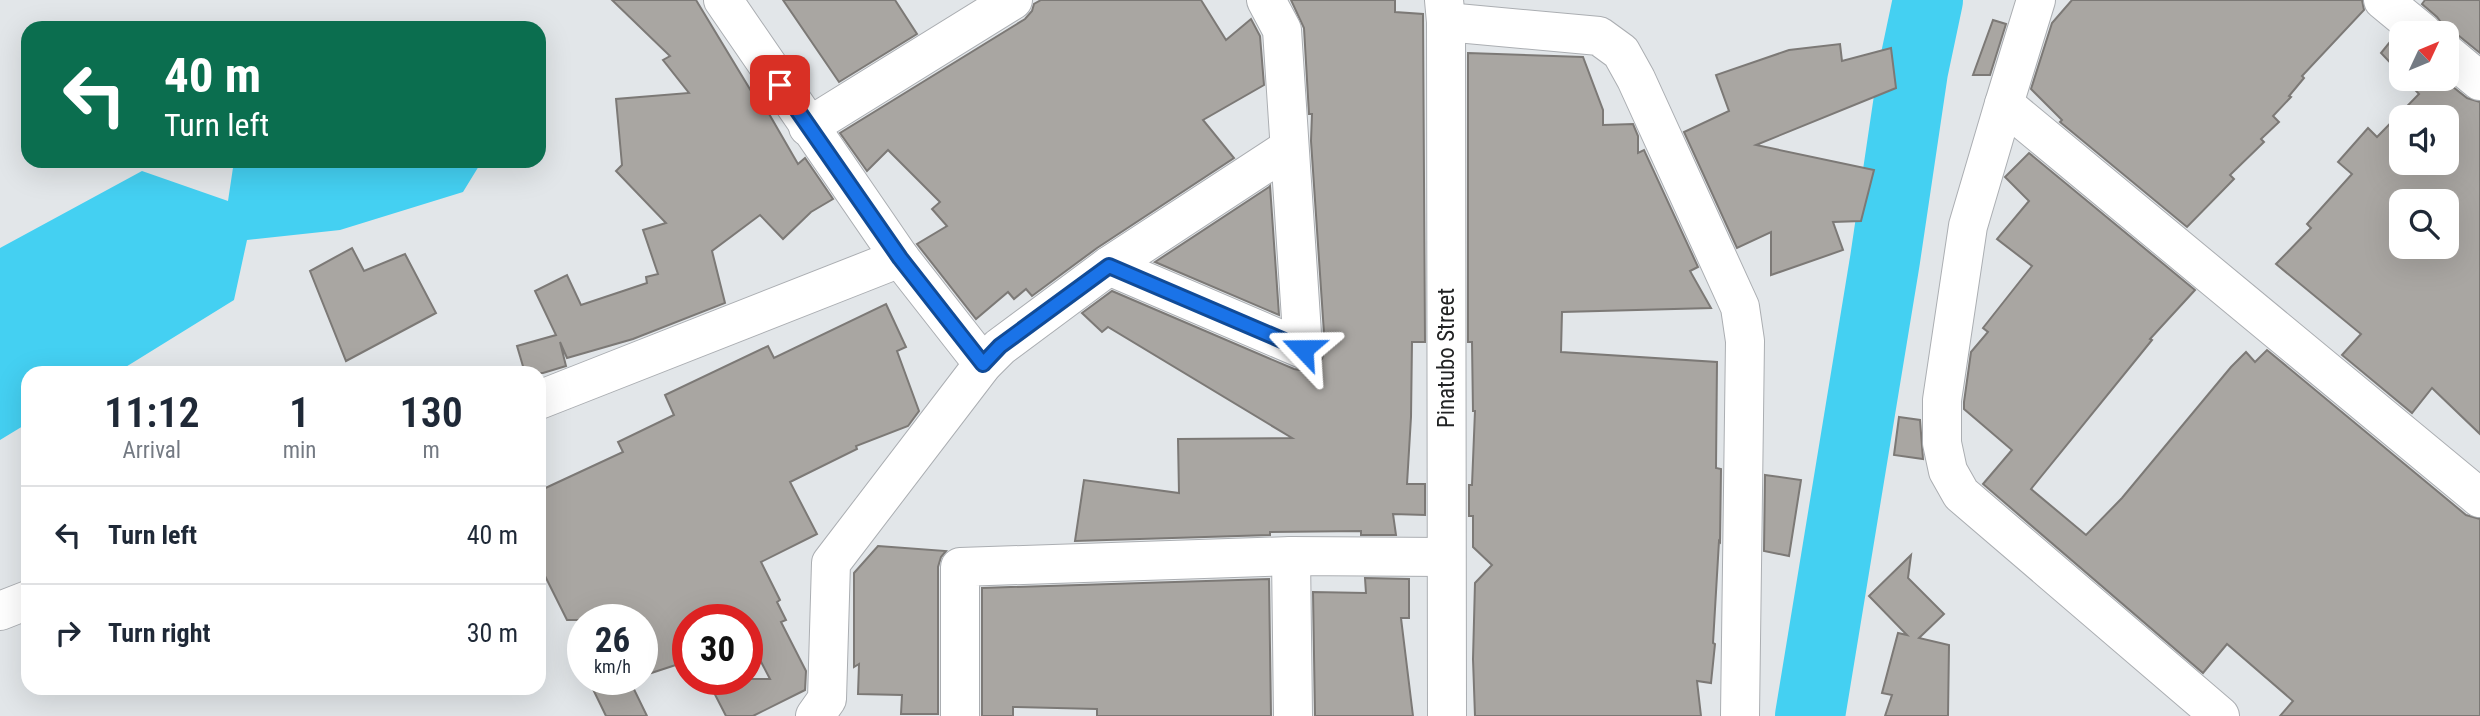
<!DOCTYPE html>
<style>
body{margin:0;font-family:"Roboto Condensed",sans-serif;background:#f6f6f7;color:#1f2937;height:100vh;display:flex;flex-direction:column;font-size:26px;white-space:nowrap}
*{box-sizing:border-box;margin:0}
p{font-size:23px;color:#747a83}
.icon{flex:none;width:38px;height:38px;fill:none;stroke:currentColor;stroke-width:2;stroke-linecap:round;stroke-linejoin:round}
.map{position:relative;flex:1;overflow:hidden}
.side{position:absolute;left:21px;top:366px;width:525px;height:329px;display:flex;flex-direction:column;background:#fff;border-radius:21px;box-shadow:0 7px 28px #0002}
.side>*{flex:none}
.banner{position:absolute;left:21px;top:21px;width:525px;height:147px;border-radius:21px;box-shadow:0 7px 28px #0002;background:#0b6e4f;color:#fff;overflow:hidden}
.needle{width:46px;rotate:46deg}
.fabs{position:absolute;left:2389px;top:21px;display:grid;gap:14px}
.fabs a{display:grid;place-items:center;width:70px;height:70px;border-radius:14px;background:#fff;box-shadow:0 7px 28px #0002;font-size:35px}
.speed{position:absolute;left:567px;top:604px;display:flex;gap:14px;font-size:35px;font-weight:700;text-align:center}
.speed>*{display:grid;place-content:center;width:91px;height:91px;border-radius:50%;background:#fff;box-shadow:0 7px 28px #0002;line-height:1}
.speed small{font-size:18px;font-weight:400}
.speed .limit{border:10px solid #d22;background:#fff;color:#111}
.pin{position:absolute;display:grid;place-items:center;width:60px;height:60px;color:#fff;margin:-30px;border-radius:14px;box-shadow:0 4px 10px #0006}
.me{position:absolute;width:77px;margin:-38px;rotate:293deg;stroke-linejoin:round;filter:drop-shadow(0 0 5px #0008)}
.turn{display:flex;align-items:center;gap:24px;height:147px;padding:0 28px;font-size:32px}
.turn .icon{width:91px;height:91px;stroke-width:2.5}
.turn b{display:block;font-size:49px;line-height:60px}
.eta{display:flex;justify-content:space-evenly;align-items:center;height:119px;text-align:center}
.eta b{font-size:42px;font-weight:600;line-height:49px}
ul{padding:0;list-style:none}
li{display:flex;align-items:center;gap:21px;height:98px;padding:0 28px;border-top:2px solid #e0e1e3}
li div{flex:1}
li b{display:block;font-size:26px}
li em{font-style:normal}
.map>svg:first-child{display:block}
.water{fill:#44d0f2}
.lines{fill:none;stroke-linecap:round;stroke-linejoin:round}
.river{stroke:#44d0f2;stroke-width:70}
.building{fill:#a9a6a2;stroke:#7c7976;stroke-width:2;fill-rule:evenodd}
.minor-casing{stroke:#abaeb2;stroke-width:40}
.minor{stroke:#fff;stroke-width:38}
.route-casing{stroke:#114b97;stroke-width:18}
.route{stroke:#1a73e8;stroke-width:12}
.labels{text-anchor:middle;stroke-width:6;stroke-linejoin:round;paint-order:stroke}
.street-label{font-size:23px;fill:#222324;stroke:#fff}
</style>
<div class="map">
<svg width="2480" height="716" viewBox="0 0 2480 716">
<rect width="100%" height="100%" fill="#e2e6e9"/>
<path class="water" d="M234 161H285L305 165 310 161H482L463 192 340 230 247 240 234 300 116 373H28V423L0 440V248L142 171 228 201Z"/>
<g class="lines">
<path class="river" d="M1810 716 1885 260 1913 71 1928 0"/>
</g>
<g class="building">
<path d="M612 0H696L762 109 765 107 798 164 805 158 833 199 811 212 783 239 760 215 712 251 725 303 633 339 567 358 560 342 566 366 543 373H525L517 346 556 335 535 291 567 275 581 305 647 283 646 277 658 274 643 230 666 223 616 171 622 165 616 99 689 93 663 60 670 56Z"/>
<path d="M783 0H895L917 34 839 82Z"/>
<path d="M1041 0H1201L1226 40 1251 19 1260 36 1264 85 1203 120 1234 158 1097 248 1032 296 1026 289 1014 299 1008 292 976 319 917 244 947 226 932 209 940 202 888 150 867 171 840 133 1025 19 1032 11 1034 4Z"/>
<path d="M1291 0H1395V12L1423 14 1425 342H1412L1411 417 1407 484H1425V515L1393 514 1396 535H1361V531L1270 532V535L1075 541 1084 480 1179 493 1178 439 1292 438 1108 327 1102 332 1082 313 1112 291 1294 369 1306 371 1315 367 1322 359 1325 348 1311 141 1312 114H1309L1304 28Z"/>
<path d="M2072 0H2362L2364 10 2302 76 2304 78 2289 96 2291 97 2273 116 2279 122 2261 139 2264 142 2230 175 2234 179 2187 227 2060 122 2062 120 2031 89 2052 23Z"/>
<path d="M2425 0H2480V53L2459 36 2444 32 2443 25 2437 17 2422 4Z"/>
<path d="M1993 20 2006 24 1990 75H1973Z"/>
<path d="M2394 37 2401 43V74L2381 53Z"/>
<path d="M1840 44 1842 61 1891 48 1896 88 1756 145 1874 170 1861 221 1833 222 1843 250 1771 275V232L1737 248 1684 132 1729 111 1716 75 1789 50Z"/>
<path d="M1468 53 1583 57 1603 110V125L1633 124 1638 136V153L1644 150 1698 267 1690 271 1711 308 1562 312 1561 352 1717 362 1716 468 1721 469 1720 542 1719 541 1713 643 1715 644 1711 683 1697 681 1701 716H1475L1473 659 1475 583 1492 565 1473 547V516H1469V485H1472L1475 411H1473L1472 342H1468Z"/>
<path d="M2405 79H2443L2467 98 2480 102V434L2432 388 2412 413 2342 355 2361 334 2276 264 2311 228 2307 224 2352 174 2338 162 2368 128 2377 137 2419 94ZM2401 117H2446V163H2401ZM2401 201H2446V247H2401Z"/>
<path d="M2029 153 2195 290 2150 339 2152 340 2031 489 2086 535 2122 498 2231 367 2246 352 2255 362 2267 350 2466 515 2480 519V716H2280L2293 701 2227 644 2203 673 1983 484 2012 450 1964 409V402L1971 352 1988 332 1983 328 2032 266 1997 239 2029 201 2005 177Z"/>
<path d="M1270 186 1279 315 1155 262 1269 187Z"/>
<path d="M352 248 364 271 405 254 436 313 346 361 310 271Z"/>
<path d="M886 304 906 347 897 351 919 411 908 426 856 446 857 449 790 482 817 534 761 562 780 600 777 602 786 620 781 622 806 671 805 690 753 716H726L707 679H770L747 635V620H739L734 609 711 620H688V661L642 676V620H567L539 564V491L623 452 618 442 674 415 665 395 768 346 774 358Z"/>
<path d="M1899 417 1920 420 1923 459 1894 455Z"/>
<path d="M1765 475 1801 480 1789 556 1764 551Z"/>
<path d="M878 546 946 551 941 557 938 567V714H901L902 695 858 694 859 664 854 667V573Z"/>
<path d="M1911 555 1908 578 1944 614 1919 638 1949 645 1948 716H1885L1892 695 1882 693 1898 633 1907 635 1869 596Z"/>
<path d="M1365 578 1409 579V618H1401L1413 716H1315L1313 592 1366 593Z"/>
<path d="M1269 579 1271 716H1097V709L1013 707V716H982V588Z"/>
<path d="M588 679H629L647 716H606Z"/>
</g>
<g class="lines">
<g class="minor-casing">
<g id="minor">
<path d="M723 0 900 258 983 364"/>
<path d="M1444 0 1446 22 1447 716"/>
<path d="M2036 0 2004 104 2480 498"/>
<path d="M2383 0 2423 33"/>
<path d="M1446 22 1599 36 1621 52 1636 79 1740 307 1745 341 1740 716"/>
<path d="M2446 53 2480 81"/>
<path d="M2004 104 1968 226 1942 400V443L1948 471 1961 494 2220 716"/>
<path d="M808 127 1013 0"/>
<path d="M1109 266 1303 349 1282 30 1266 0"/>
<path d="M539 400 900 258"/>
<path d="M1291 556 1293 716"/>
<path d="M0 611 28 600"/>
<path d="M815 716 827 699 831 563 983 364 1000 347 1109 266 1289 148"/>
<path d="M960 716V567L1291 556 1445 557"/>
</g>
</g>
<use href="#minor" class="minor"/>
</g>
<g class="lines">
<g class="route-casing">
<path id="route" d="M780 85 900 258 983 364 1000 346 1109 266 1303 349"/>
</g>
<use href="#route" class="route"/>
</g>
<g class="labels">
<g class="street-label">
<text transform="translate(1446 358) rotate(-90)" y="8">Pinatubo Street</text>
</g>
</g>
</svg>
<div class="fabs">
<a><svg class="needle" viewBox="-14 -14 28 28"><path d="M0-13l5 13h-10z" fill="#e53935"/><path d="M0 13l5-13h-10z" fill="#747a83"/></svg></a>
<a><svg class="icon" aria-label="sound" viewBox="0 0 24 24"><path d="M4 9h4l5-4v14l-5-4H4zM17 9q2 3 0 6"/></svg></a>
<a><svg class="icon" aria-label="search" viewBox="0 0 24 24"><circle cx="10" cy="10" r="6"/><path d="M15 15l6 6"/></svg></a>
</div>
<div class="speed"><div>26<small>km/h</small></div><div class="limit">30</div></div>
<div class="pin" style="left:780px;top:85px;background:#d93025"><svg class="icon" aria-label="arrive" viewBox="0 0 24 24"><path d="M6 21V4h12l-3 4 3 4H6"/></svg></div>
<svg class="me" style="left:1303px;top:349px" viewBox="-20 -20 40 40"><path d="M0-17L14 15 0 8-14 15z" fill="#1a73e8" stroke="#fff" stroke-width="4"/></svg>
<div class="banner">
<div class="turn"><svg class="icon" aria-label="left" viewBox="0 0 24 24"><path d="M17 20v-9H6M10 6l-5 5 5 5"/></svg><div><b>40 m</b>Turn left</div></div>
</div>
<section class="side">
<div class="eta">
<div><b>11:12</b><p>Arrival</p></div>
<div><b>1</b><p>min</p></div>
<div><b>130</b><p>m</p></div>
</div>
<ul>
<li><svg class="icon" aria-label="left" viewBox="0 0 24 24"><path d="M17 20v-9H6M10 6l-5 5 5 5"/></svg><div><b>Turn left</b></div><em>40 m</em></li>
<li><svg class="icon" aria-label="right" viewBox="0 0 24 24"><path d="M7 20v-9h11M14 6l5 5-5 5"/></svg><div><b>Turn right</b></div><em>30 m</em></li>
</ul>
</section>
</div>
